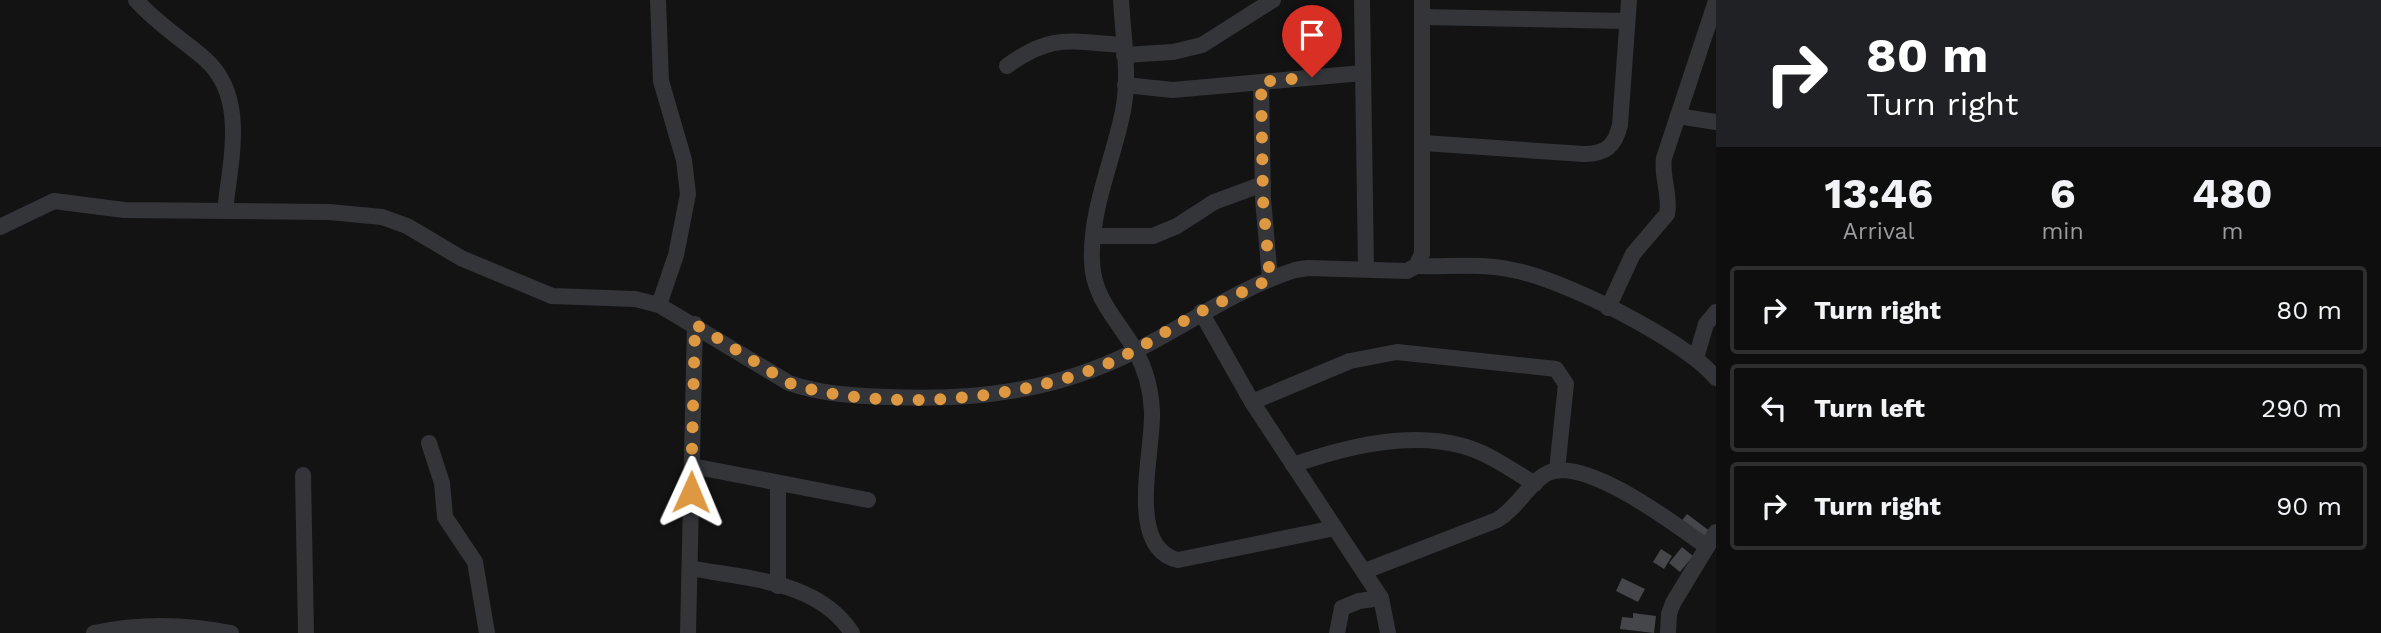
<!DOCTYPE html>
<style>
body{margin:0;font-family:"Work Sans",sans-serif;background:#1c1c1d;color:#f1f3f6;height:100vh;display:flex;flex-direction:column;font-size:26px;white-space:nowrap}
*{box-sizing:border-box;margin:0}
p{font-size:23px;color:#9b9c9e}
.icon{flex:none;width:38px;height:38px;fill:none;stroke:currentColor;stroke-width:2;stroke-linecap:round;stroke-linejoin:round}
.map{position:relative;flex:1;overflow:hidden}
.side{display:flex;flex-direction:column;background:#0e0e0f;width:665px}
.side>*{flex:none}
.banner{background:#202124;color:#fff;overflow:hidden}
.pin{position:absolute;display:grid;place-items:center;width:60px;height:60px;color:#fff;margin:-72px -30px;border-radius:50% 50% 50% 0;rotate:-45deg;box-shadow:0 0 7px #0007}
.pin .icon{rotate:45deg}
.me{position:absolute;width:77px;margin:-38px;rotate:1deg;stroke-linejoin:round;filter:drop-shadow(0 0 5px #0008)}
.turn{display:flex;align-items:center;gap:24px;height:147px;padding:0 35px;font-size:32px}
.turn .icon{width:91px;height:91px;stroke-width:2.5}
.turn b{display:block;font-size:49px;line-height:60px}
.eta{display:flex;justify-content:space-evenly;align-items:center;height:119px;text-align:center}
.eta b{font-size:42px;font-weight:700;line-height:49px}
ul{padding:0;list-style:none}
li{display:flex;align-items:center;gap:21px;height:88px;margin:0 14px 10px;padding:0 21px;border:4px solid #2e2e2f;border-radius:7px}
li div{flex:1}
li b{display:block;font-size:26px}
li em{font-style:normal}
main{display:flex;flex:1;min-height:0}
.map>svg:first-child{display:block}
.building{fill:#454649}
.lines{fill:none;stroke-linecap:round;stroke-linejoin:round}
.street{stroke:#343539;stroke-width:16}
.route{stroke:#dd9841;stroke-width:12;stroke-dasharray:0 21.6}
</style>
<main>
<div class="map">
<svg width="1716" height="633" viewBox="0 0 1716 633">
<rect width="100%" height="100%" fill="#131314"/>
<g class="building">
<path d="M1687 514 1711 532 1702 545 1677 527Z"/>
<path d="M1682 547 1693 556 1680 572 1669 563Z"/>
<path d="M1661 549 1672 556 1664 569 1653 562Z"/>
<path d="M1622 578 1645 589 1638 602 1616 591Z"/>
<path d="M1633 613 1656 616 1654 633 1620 629 1622 617 1633 618Z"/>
</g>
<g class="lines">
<g class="street">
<path d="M136 0C156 23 182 39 205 59 248 97 230 161 225 211"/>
<path d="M658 0 661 81 684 160 688 194 676 255 659 305"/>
<path d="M1121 0C1123 36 1130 76 1123 111 1113 161 1090 210 1092 261 1093 299 1118 320 1135 350 1145 368 1151 390 1152 411 1154 450 1125 548 1178 560L1335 528"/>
<path d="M1362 0 1366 269"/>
<path d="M1422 17 1626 21"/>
<path d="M1124 55 1173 52 1202 45 1273 0"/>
<path d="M1007 66C1052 33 1070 42 1123 45"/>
<path d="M1261 82 1263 199 1270 279"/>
<path d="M1125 85 1173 90 1363 73"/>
<path d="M1678 116 1716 122"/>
<path d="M1423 143 1584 154C1606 154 1615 146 1620 125L1629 0"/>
<path d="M0 227 54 201 124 210 329 212 382 217 407 226 461 258 552 296 635 299 659 305 789 383C821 394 854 396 889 397 974 401 1055 391 1133 352 1187 325 1236 289 1295 270L1308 268 1407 271 1416 266 1422 254V0"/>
<path d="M1093 236H1153L1177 226 1214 202 1263 184"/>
<path d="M1416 266C1448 267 1482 263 1513 270 1565 280 1683 339 1716 378"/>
<path d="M1608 308 1633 254 1667 214C1671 196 1661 177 1664 158L1716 1"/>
<path d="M1201 312 1252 402 1381 598 1388 633"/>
<path d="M1696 358 1706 324 1716 312"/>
<path d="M1252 402 1350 361 1397 352 1556 369 1566 384 1557 470"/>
<path d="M429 443 442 483 445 517 475 562 487 633"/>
<path d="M1293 465C1345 447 1408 431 1463 446 1489 453 1513 471 1535 484"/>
<path d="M692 466 868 500"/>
<path d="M303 475 306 633"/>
<path d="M690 568C746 579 818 580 852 633"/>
<path d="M1365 571 1497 520C1518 508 1530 481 1548 473 1586 456 1676 525 1707 547"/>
<path d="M778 586V484"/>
<path d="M94 633C140 623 185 624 231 633"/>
<path d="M688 633 695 324"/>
<path d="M1337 633 1342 608 1359 601 1381 598"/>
<path d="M1668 633 1669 614 1673 603 1716 532"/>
</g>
</g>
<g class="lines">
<path class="route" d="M691 492 695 324 789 383C879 413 1016 401 1104 365 1139 351 1169 328 1202 311 1224 300 1248 290 1270 279L1263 200 1261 82 1312 77"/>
</g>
</svg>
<div class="pin" style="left:1312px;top:77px;background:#d93025"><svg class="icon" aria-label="arrive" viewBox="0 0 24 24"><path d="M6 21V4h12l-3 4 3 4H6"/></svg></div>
<svg class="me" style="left:691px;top:492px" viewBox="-20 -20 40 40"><path d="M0-17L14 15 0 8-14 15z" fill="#dd9841" stroke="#fff" stroke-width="4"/></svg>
</div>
<section class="side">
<div class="banner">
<div class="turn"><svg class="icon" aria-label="right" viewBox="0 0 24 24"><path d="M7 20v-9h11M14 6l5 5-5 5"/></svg><div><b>80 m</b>Turn right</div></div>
</div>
<div class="eta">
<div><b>13:46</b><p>Arrival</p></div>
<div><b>6</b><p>min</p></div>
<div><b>480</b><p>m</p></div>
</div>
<ul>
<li><svg class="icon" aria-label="right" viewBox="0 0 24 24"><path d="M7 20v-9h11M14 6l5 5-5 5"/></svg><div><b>Turn right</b></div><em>80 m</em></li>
<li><svg class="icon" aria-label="left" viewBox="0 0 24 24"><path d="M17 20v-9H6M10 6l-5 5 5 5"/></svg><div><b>Turn left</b></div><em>290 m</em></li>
<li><svg class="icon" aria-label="right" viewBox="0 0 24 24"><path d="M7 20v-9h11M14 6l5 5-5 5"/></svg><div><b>Turn right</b></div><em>90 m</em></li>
</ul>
</section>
</main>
